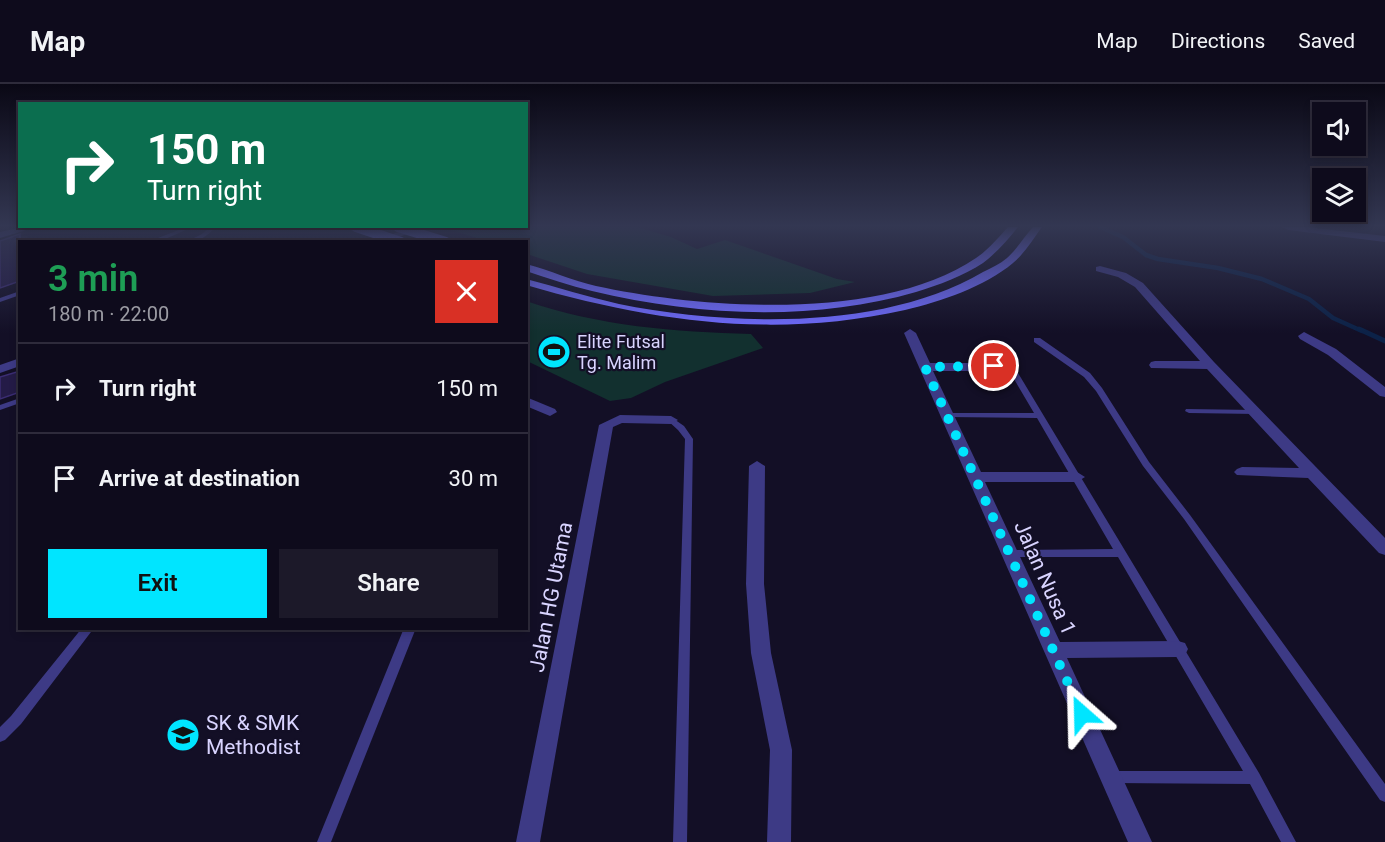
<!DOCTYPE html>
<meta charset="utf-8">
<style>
body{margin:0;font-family:Roboto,sans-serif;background:#1c1929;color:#f1f3f6;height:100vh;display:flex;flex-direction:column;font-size:22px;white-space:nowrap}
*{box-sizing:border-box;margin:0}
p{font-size:20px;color:#9b9ba3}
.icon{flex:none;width:33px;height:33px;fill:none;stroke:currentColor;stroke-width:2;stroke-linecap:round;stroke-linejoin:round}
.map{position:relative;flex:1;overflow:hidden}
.details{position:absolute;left:18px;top:156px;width:510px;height:390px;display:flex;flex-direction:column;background:#0e0b1c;border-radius:0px;box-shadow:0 3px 9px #0003,0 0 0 2px #2e2b3b}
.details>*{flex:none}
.guide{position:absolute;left:18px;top:18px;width:510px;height:126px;border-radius:0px;box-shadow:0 3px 9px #0003,0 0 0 2px #2e2b3b;background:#0b6e4f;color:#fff;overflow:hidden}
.tools{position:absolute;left:1312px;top:18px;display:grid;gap:12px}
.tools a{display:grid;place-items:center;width:54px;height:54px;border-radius:0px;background:#0e0b1c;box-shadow:0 3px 9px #0003,0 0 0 2px #2e2b3b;font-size:30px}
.pin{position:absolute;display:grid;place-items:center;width:51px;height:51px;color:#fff;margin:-26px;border:3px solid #fff;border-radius:50%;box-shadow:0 2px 6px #0007}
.me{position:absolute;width:66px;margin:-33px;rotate:335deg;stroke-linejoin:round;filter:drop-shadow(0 0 4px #0008)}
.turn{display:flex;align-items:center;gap:21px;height:126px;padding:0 30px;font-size:27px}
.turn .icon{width:78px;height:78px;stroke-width:2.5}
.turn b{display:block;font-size:42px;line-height:51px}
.round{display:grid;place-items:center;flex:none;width:63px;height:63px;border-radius:0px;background:#1c1929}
.head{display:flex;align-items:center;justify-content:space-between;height:102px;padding:0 30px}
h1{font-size:36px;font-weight:600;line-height:45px;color:#1e9e55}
.action{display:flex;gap:12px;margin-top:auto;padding:12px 30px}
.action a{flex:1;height:69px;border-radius:0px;background:#00e5ff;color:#111;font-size:24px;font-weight:600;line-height:69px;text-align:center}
.action a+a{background:#1c1929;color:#f1f3f6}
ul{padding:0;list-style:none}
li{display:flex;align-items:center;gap:18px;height:90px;padding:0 30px;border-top:2px solid #2e2b3b}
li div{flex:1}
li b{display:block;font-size:22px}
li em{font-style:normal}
header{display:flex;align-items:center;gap:36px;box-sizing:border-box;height:84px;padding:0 30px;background:#0e0b1c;border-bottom:2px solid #2e2b3b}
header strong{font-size:28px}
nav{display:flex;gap:33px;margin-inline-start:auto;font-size:21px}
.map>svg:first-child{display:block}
.green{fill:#12302f}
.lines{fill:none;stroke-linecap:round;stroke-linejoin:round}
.stream-far1{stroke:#0c2248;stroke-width:4.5}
.stream{stroke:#0c2248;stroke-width:5}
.building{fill:#241b47;stroke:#3b2d73;stroke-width:1.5}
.service{fill:#3d3a85;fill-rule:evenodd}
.minor{fill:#3d3a85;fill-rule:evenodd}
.tertiary{fill:#3d3a85;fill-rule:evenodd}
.secondary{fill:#6f6bff;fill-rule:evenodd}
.secondary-bridge{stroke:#6f6bff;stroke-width:10}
.route{stroke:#00e5ff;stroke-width:10;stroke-dasharray:0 18}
.labels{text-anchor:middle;stroke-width:4.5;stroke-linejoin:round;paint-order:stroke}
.poi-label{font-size:18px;fill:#d9d4ff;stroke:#130f26;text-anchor:start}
.near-street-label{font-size:21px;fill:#d9d4ff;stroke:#130f26}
.near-poi-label{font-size:21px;fill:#d9d4ff;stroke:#130f26;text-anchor:start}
</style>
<header>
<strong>Map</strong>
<nav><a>Map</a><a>Directions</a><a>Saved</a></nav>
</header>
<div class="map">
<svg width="1385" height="758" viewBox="0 0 1385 758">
<rect width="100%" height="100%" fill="#130f26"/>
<g class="green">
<path d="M441 143H637L671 153 697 165 725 156 837 195 855 198 810 209 713 212 587 190 527 170 526 158 487 157Z"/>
<path d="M526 217C599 242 675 248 751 250L763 264 665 298 631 314 610 317 527 277Z"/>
</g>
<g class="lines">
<path class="stream-far1" d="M1100 143 1123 153 1146 171 1158 175 1218 184 1262 195 1309 215 1333 234 1362 247"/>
<path class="stream" d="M1359 245 1385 257"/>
</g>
<g class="building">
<path d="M20 150V197L0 204V157Z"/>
<path d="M20 287V308L0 315V293Z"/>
</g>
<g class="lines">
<g class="service">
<path d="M186 143H193L158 158H148Z"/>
<path d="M210 143H216C207 152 199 158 186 158L202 150Z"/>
<path d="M20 207V211L0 218V214Z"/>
<path d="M1034 254H1040L1090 289 1102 304 1149 378 1190 431 1385 700V718L1380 716 1184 435 1143 382 1096 307 1084 293 1034 258Z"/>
<path d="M1003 281H1009L1018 289 1259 689 1296 758H1281L1250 700 1111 699 1106 698 1104 693 1106 688 1111 687H1243L1118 473H1006L1005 470 1006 467 1010 466 1113 465 1037 334 947 333 943 331 947 329H1034L1011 290 1002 283Z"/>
<path d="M20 314V319L0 326V321Z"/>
<path d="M1186 325 1256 326 1260 328 1256 330 1189 329 1185 327Z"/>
<path d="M671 333 684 342 693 355 687 758H673L685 355 678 346 667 336Z"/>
<path d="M82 544H94L21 640 5 656 0 658V643L11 632Z"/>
<path d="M404 544H416L331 758H317Z"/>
</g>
<g class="minor">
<path d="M22 143H36L0 154V148Z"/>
<path d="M1283 143H1307L1385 152V158L1288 146Z"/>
<path d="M1100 182 1126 189 1143 199 1214 278 1385 454V471L1379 469 1308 394 1237 391 1234 388 1237 385 1242 383 1299 384 1207 285 1151 284 1149 281 1151 278 1155 277H1200L1135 203 1118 193 1096 187V183Z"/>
<path d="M910 245 916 249 930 279H1006L1012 283 1006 287H933L981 388H1077L1085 393 1077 398H985L1060 558 1178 557 1185 559 1188 565 1185 571 1178 573 1067 574 1152 758H1128L904 249Z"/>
<path d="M1304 248 1336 265 1385 303V313L1380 312 1328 271 1300 255 1298 252Z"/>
<path d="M526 313 555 325 557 328 550 332 526 322Z"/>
<path d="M620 331 671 332 678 336 671 340 622 339 613 343 540 758H516L599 341Z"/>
<path d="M757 377 765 382 764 500 771 569 792 666 791 758H767L770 666 751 569 746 500 749 382Z"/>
</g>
<g class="tertiary">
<path d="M412 143H425L386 158H371Z"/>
<path d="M20 274V282L0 289V281Z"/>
</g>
<g class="secondary">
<path d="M1008 143H1018C1008 156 996 169 983 179 963 192 939 201 916 208 812 238 697 232 592 207 570 202 548 194 526 187V180C550 186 573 197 596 202 703 225 882 238 976 174 988 166 998 154 1008 143Z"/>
<path d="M1033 143H1042C1033 155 1025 169 1013 179 984 203 942 217 905 226 775 255 653 238 526 201V195C557 203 588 213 619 220 729 242 883 247 983 188 991 184 1000 180 1007 174 1017 165 1024 153 1033 143Z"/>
</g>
<g class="secondary-bridge">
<path d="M356 143 401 158"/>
<path d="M398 143 446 158"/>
</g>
</g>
<linearGradient id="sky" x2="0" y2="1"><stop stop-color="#0a0815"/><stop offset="0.57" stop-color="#333752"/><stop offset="1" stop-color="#333752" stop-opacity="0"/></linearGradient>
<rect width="1385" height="249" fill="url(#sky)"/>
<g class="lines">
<path class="route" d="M994 282 925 283 1082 630"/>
</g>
<defs>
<g id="stadium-disc" transform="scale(1.725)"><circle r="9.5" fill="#00e5ff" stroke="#130f26"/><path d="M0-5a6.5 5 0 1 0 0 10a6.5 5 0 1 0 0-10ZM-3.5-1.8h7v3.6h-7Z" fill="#111"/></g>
<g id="school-disc" transform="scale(1.725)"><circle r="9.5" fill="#00e5ff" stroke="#130f26"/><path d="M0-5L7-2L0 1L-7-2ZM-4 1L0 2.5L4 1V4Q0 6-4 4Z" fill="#111"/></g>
</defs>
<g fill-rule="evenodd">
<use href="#stadium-disc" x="554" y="268"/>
<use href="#school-disc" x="183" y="651"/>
</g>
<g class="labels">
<g class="poi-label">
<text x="577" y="264">Elite Futsal<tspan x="577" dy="21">Tg. Malim</tspan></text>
</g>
<g class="near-street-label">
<text transform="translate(1045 494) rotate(66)" y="7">Jalan Nusa 1</text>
<text transform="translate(551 513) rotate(-79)" y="7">Jalan HG Utama</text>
</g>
<g class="near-poi-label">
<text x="206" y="646">SK &amp; SMK<tspan x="206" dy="24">Methodist</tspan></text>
</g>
</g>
</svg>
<div class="tools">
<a><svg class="icon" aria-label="sound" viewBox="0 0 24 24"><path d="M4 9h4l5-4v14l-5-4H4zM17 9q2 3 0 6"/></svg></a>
<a><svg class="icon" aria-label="layers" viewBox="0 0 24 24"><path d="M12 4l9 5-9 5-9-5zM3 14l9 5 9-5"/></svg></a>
</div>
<div class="pin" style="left:994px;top:282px;background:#d93025"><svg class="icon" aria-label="arrive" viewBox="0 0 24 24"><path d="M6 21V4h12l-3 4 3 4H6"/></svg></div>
<svg class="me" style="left:1082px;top:630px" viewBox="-20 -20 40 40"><path d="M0-17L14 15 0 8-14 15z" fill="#00e5ff" stroke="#fff" stroke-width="4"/></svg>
<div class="guide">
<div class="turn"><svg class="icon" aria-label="right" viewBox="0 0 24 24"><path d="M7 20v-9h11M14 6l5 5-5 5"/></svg><div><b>150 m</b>Turn right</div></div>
</div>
<section class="details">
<div class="head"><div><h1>3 min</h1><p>180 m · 22:00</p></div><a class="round" style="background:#d93025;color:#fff"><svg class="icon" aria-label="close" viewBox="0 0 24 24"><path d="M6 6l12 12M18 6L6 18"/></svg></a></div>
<ul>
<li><svg class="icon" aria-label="right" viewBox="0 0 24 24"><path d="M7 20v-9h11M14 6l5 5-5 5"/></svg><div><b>Turn right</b></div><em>150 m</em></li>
<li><svg class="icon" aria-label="arrive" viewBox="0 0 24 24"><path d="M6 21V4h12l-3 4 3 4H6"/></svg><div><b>Arrive at destination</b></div><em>30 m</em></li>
</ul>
<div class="action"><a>Exit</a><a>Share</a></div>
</section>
</div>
